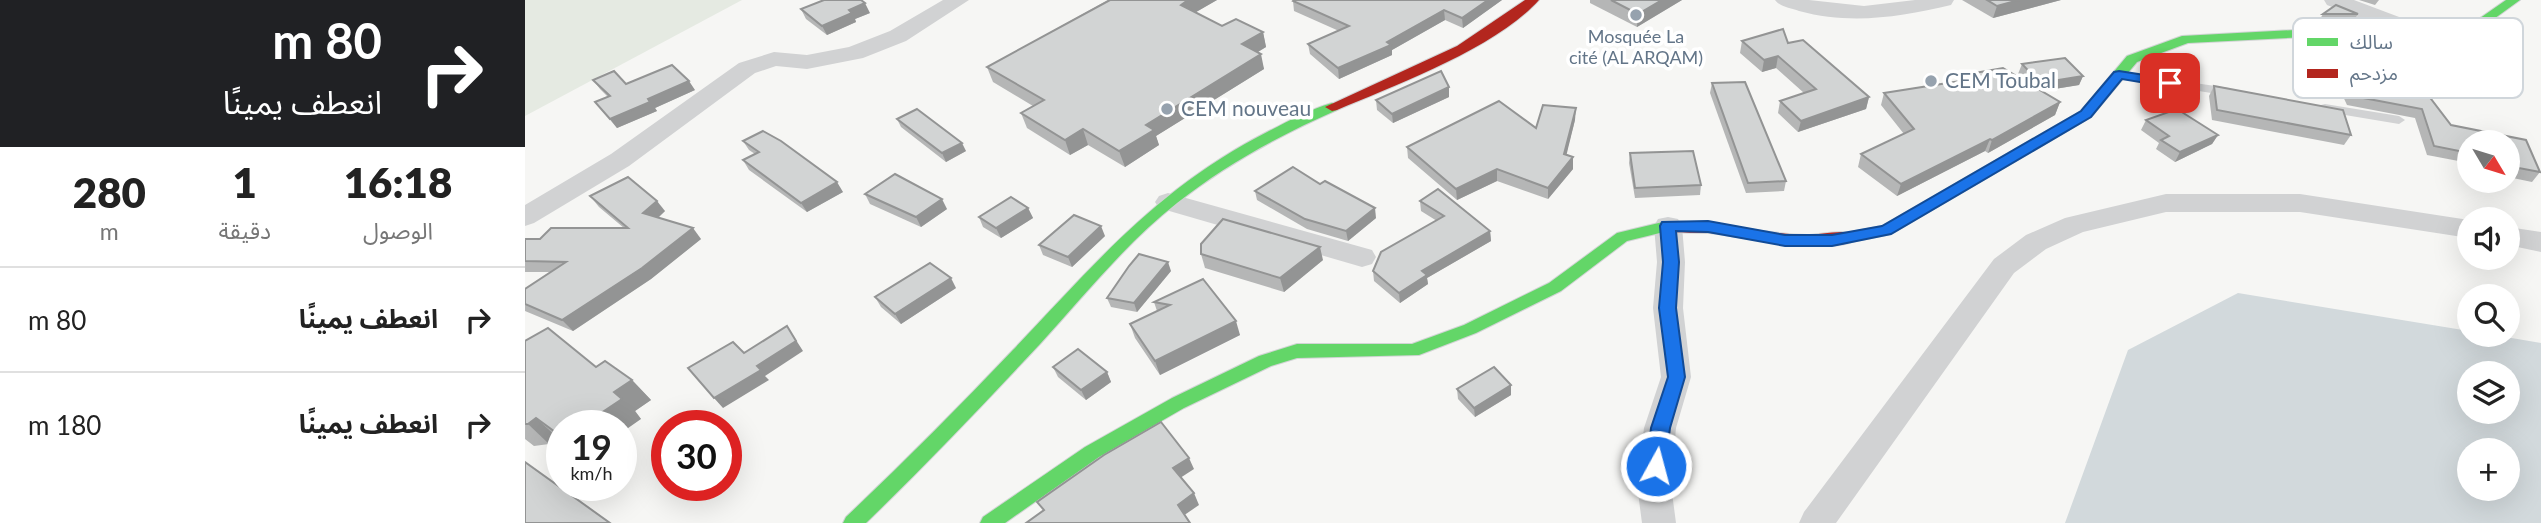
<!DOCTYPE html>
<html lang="ar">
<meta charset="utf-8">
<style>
body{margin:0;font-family:Lato,"Noto Sans Arabic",sans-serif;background:#f2f2f2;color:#222;direction:rtl;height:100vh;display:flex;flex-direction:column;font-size:26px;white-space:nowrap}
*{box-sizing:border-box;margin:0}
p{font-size:23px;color:#767676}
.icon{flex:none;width:38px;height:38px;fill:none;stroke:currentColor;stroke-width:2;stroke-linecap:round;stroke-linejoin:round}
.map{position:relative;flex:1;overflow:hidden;direction:ltr}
.panel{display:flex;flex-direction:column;background:#fff;width:525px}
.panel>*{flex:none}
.guide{background:#202124;color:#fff;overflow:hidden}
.needle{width:46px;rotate:128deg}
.controls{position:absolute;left:1932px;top:130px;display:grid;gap:14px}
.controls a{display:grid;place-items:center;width:63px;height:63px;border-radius:50%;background:#fff;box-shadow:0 7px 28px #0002;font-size:35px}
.speed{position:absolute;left:21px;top:410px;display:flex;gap:14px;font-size:35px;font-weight:700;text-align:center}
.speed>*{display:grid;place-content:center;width:91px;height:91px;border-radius:50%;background:#fff;box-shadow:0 7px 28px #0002;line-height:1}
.speed small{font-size:18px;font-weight:400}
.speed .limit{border:10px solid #d22;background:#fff;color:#111}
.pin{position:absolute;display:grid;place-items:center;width:60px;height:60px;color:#fff;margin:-30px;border-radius:14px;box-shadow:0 4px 10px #0006}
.me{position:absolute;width:77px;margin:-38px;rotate:7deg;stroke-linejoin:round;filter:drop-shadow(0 0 5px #0008)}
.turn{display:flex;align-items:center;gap:24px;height:147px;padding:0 28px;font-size:32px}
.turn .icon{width:91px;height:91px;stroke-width:2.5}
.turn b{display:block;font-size:49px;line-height:60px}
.eta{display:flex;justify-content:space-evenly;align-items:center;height:119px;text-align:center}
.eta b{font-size:42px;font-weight:800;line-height:49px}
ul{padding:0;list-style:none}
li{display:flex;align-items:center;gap:21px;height:105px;padding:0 28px;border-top:2px solid #e0e0e0}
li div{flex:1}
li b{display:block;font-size:26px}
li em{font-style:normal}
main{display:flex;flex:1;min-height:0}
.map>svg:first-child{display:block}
.green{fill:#e5eae2}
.water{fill:#d2d9dc;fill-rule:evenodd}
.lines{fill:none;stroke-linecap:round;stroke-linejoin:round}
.fast-casing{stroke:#d2d4d5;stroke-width:2}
.jam-casing{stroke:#d2d4d5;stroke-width:2}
.lane{fill:#d1d2d3;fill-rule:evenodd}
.street{fill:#d1d2d3;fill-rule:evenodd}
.fast{fill:#63d668;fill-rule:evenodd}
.jam{fill:#b3261e;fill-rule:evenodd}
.wall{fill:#b5b6b6}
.shaded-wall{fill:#939494}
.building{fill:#d2d4d4;stroke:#939494;stroke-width:2}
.route{fill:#1a73e8;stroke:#114b97;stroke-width:2}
.poi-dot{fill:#96a2ae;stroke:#fff;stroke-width:2.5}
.labels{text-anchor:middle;stroke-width:7;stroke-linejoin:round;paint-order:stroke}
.far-poi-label{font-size:18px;fill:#637588;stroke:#fff}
.poi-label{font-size:21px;fill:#637588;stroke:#fff;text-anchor:start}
.key{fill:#fff;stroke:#d0d6db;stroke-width:2}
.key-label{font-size:19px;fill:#637588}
</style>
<main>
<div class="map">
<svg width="2016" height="523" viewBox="0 0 2016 523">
<rect width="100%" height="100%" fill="#f6f6f4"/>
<path class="green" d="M0 0H217L0 116Z"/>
<path class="water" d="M1713 293 1944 331V334H1963L2016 343V523H1540L1603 350ZM1944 373H1983V411H1944ZM1944 450H1983V488H1944Z"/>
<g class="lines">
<g class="fast-casing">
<g id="fast">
<path d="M1981 0H1995L1955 29 1920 34 1882 32 1663 43 1612 62 1566 117 1366 234 1326 242 1318 237 1321 233 1357 226 1556 111 1602 56 1657 36 1882 24 1920 26 1948 23Z"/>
<path d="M807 103 814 107 812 110C755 135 700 165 652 203 600 244 559 296 515 344 458 405 401 465 341 523H318L321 517C378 463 433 408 487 351 571 263 632 188 744 131 764 121 785 109 807 103Z"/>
<path d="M1142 221 1147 222 1150 226 1147 230 1102 241 1036 291 951 333 894 355 772 358 746 366 659 408 574 457 480 523H455L458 517 560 447 647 398 734 356 772 344H887L939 325 1024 283 1092 233Z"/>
</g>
</g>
<g class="jam-casing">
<g id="jam">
<path d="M1000 0H1014C971 48 871 85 812 110L807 111 800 107 932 46Z"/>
<path d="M1142 221C1189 221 1235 234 1282 235 1295 235 1325 227 1334 237 1317 258 1212 236 1185 233 1170 232 1152 234 1137 230L1134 226 1137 222Z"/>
</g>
</g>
<g class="lane">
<path d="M1594 72 1704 88 1710 92 1704 96 1590 77V73Z"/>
<path d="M1800 104 1874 116 1880 120 1874 124 1796 111 1794 108 1796 105Z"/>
</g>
<g class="street">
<path d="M418 0H444L381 41 338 58 282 69 251 66 230 73 104 166 9 223 0 226V205L86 154 214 63 249 52 282 55 324 47 365 31Z"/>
<path d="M1250 0H1284L1339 6 1390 0H1429L1426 5C1375 17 1326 25 1274 11 1266 8 1255 7 1250 0Z"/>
<path d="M1799 0H1829L1890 23 1893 28 1890 33H1874L1802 5Z"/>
<path d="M643 193 847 250 851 257 847 264 837 267 634 208 630 202 634 196Z"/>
<path d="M1641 194H1775L1944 220V238L1775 212H1641L1558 232 1521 249 1489 273 1311 523H1274L1279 512 1469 259 1501 235 1540 218Z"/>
<path d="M1143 217 1153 219 1157 226 1160 262 1158 308 1166 377 1151 428 1146 485 1151 523H1117L1112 485 1119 428 1136 377 1128 308 1132 262 1129 226 1133 219Z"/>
<path d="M1983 227 2016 232V252L1983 245Z"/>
</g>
<use href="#fast" class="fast"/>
<use href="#jam" class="jam"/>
</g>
<g class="wall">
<path d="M583 0H692L671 12 697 26 738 32 741 47 733 52 739 69 631 136 634 145 600 167 563 145 545 155 502 128 496 113 508 106 468 82 462 67Z"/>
<path d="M977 0 938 28 920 20 867 50V55L814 79 785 54 783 44 814 31 769 11 768 1Z"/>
<path d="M1065 0H1157L1112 27 1065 3Z"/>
<path d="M1437 0H1536L1468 18Z"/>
<path d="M1834 0H1854L1850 5Z"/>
<path d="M276 9 345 13 330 19 331 22 302 35 281 19Z"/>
<path d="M1798 14H1833L1830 19H1795Z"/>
<path d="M1805 35 1858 36 1926 125 2001 140 2015 172 2007 182 1983 177V142H1944V163L1902 155 1890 118 1822 105 1800 58 1805 50 1799 44Z"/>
<path d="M1217 41 1263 43 1344 97 1341 109 1273 132 1253 113 1255 101 1279 93 1251 68 1237 72 1215 53Z"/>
<path d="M1497 64 1558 76 1554 85 1517 91 1535 102 1530 115 1463 153 1460 151 1372 196 1333 167 1336 154 1379 134 1356 105 1359 93 1442 80 1444 74 1501 82 1493 74Z"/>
<path d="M68 80 101 84 170 90 130 108 132 111 92 128 70 102 83 97 75 89Z"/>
<path d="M1187 83 1261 181 1259 191 1221 193 1185 93Z"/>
<path d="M1689 86 1826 135 1819 145 1687 120 1684 96Z"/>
<path d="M924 87V97L868 123 852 110 851 100Z"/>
<path d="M372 119 441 151 421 162 376 127Z"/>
<path d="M1050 120 1041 154 1048 157V169L1023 199 972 181 932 200 883 158 882 147 1011 128Z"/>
<path d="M1621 120 1693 135 1687 144 1650 162 1631 149 1634 143 1616 130Z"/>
<path d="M218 141 318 192 282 212 224 170 218 160 230 154 224 150Z"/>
<path d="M1105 153 1176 185 1175 195 1110 198 1104 163Z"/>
<path d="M795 184 851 218 823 241 782 229 732 200 730 191Z"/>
<path d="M340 194 422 209 396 227 345 204Z"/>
<path d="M65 196 140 211 133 218 176 239 126 279 48 331 0 311V289L25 272H0V239H15L99 228 74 207Z"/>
<path d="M895 201 965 231 966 241 902 278 903 284 875 303 849 281 848 271 912 221 896 211Z"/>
<path d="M503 208 508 218 476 238 458 227 454 217Z"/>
<path d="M580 236 547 267 518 255 514 245Z"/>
<path d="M676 254 798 260 759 292 680 268Z"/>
<path d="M646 271 612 312 586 307 582 298Z"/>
<path d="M678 279 715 335 635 375 610 338 605 324 632 311 629 302Z"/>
<path d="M431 288 376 324 356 307 350 297Z"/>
<path d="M0 341 107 380 126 400 110 411 116 419 37 425V441L33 438 24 444 9 446 0 439Z"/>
<path d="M528 367 582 372 586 382 561 400 533 377Z"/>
<path d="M932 389 986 395 950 417 933 399Z"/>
</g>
<g class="shaded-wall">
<path d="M663 0H692L659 19 656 5Z"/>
<path d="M963 0H977L938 28 937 18Z"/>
<path d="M1137 0H1157L1112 27 1113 14Z"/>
<path d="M1494 0H1536L1468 18 1472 6Z"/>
<path d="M340 3 345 13 330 19 331 22 302 35 297 26 324 10Z"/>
<path d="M919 10 920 20 867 50V55L814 79 813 68Z"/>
<path d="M738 32 741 47 721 59 717 44Z"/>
<path d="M736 54 739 69 631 136 634 145 600 167 594 151 621 125Z"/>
<path d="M1253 56 1251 68 1237 72 1239 60Z"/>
<path d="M1558 76 1554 85 1511 92 1515 83Z"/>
<path d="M164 81 170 90 130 108 132 111 92 128 85 119 123 99Z"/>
<path d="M924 87V97L868 123 867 114Z"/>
<path d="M1344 97 1341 109 1273 132 1276 121Z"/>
<path d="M1535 102 1530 115 1463 153 1467 140Z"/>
<path d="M1051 108 1050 120 1039 165V154Z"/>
<path d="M558 129 563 145 545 155 540 140Z"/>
<path d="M1693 135 1687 144 1650 162 1655 152Z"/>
<path d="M1465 139 1460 151 1372 196 1376 184Z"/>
<path d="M437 143 441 151 421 162 417 153Z"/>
<path d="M1048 157V169L1023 199V188Z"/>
<path d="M972 169V181L932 200 931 189Z"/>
<path d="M312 182 318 192 282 212 276 203Z"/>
<path d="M417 199 422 209 396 227 391 217Z"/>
<path d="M132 201 140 211 126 224 118 213Z"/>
<path d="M503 208 508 218 476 238 471 228Z"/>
<path d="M850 208 851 218 823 241 821 231Z"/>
<path d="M576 226 580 236 547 267 543 257Z"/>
<path d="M168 228 176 239 126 279 48 331 37 320Z"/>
<path d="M965 231 966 241 902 278 903 284 875 303 874 293 897 271Z"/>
<path d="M795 247 798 260 759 292 755 278Z"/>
<path d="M643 262 646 271 612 312 609 303Z"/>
<path d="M426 278 431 288 376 324 370 314Z"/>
<path d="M711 321 715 335 635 375 630 361Z"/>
<path d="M262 326 278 351 240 376 244 380 198 408 189 398Z"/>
<path d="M582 372 586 382 561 400 556 390Z"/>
<path d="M107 380 126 400 110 411 116 419 96 433V425H58L89 392Z"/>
<path d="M986 385V395L950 417 949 408Z"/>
<path d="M11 418 33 438 24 444 3 424Z"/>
<path d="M664 458 669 469 652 480 648 468Z"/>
<path d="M669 493 674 505 658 516 653 505Z"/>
</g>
<g class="building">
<path d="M299 0H336L340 3 324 10 327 13 297 26 276 9Z"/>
<path d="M585 0H663L656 5 697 26 711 19 738 32 717 44 736 54 621 125 629 130 594 151 558 129 540 140 496 113 519 100 462 67Z"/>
<path d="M769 0H963L937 18 919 10 862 42 866 45 813 68 783 44 824 26 768 1Z"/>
<path d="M1086 0H1137L1113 14Z"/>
<path d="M1462 0H1494L1472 6Z"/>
<path d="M1811 5 1833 14H1798Z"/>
<path d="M1258 29 1263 43 1278 40 1344 97 1276 121 1255 101 1291 89 1253 56 1239 60 1217 41Z"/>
<path d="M1805 35 1858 36 1926 125 2001 140 2015 172 1983 166V142H1944V153L1909 146 1897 109 1828 96 1806 49 1818 50Z"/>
<path d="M1540 58 1558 76 1515 83 1497 64Z"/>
<path d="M147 65 164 81 123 99 125 102 85 119 70 102 85 96 68 80 89 71 101 84Z"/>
<path d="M1478 68 1535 102 1467 140 1465 139 1376 184 1336 154 1389 129 1359 93 1448 79 1444 74Z"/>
<path d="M916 71 924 87 867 114 851 100Z"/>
<path d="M1220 82 1261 181 1223 183 1187 83Z"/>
<path d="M1689 86 1818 110 1826 135 1692 110Z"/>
<path d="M974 101 1011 128 1018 105 1051 108 1039 154 1048 157 1023 188 972 169 931 189 882 147Z"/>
<path d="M392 109 437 143 417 153 372 119Z"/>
<path d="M1652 109 1693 135 1655 152 1636 140 1644 136 1621 120Z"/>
<path d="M238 131 256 141 312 182 276 203 218 160 234 152 218 141Z"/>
<path d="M1168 151 1176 185 1110 188 1105 153Z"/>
<path d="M768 167 795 184 800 181 850 208 821 231 780 219 730 191Z"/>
<path d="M370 174 417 199 391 217 340 194Z"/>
<path d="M103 177 132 201 118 213 168 228 117 268 37 320 0 304V289L41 262 0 261V239H15L26 228H103L65 196Z"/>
<path d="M913 189 965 231 897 271 902 275 874 293 848 271 856 252 919 216 895 201Z"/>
<path d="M486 197 503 208 471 228 454 217Z"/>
<path d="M549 215 576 226 543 257 514 245Z"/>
<path d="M698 219 795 247 755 278 676 254V244Z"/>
<path d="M614 254 643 262 609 303 582 298 604 266Z"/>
<path d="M405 263 426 278 370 314 350 297Z"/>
<path d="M678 279 711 321 630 361 605 324 645 305 629 302Z"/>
<path d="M262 326 271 341 232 366 236 370 189 398 163 368 208 342 219 353Z"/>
<path d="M23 328 71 367 80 361 107 380 89 392 97 399 58 425H37V437L11 418 3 424H0V341Z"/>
<path d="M553 349 582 372 556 390 528 367Z"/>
<path d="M969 367 986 385 949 408 932 389Z"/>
<path d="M636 422 664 458 648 468 669 493 653 505 665 523H501L519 510 512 502 579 455Z"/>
<path d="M0 462 85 523H0Z"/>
</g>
<path class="route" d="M1594 71 1645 79 1652 83 1645 87 1597 79 1566 117 1366 234 1307 246H1260L1183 232 1151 231 1154 262 1151 308 1160 377 1145 428 1140 466 1138 471 1131 474 1124 471 1122 466 1126 428 1143 377 1134 308 1138 262 1135 226 1137 222 1183 221 1260 235H1307L1357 226 1556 111 1589 72Z"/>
<g class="poi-dot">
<circle cx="1111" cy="15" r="7"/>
<circle cx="1406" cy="81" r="7"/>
<circle cx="642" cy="109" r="7"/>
</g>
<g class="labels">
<g class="far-poi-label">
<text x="1111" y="43">Mosquée La<tspan x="1111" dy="21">cité (AL ARQAM)</tspan></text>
</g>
<g class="poi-label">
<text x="1420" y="88">CEM Toubal</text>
<text x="656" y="116">CEM nouveau</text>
</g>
</g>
<rect x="1768" y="18" width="230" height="80" rx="10" class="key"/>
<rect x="1782" y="38" width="31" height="8" fill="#63d668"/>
<rect x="1782" y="69" width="31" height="9" fill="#b3261e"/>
<g class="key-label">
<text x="1825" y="49">سالك</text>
<text x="1825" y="80">مزدحم</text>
</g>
</svg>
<div class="controls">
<a><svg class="needle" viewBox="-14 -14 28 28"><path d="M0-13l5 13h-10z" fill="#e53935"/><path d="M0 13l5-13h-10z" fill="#767676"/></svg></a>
<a><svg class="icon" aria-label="sound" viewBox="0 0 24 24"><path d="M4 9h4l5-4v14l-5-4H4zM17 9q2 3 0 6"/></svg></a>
<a><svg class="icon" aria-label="search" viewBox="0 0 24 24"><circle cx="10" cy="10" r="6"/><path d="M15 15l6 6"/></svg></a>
<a><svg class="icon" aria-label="layers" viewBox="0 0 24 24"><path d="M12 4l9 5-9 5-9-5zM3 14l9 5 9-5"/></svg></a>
<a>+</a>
</div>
<div class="speed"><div>19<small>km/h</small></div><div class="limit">30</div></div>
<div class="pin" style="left:1645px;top:83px;background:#d93025"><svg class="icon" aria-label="arrive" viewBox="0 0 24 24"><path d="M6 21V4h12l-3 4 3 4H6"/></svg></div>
<svg class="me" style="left:1131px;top:466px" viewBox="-20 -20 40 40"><circle r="17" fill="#1a73e8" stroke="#fff" stroke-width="3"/><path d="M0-11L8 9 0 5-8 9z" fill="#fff"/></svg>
</div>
<section class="panel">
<div class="guide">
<div class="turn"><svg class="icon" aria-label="right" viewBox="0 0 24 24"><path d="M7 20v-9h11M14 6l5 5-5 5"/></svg><div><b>80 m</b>انعطف يمينًا</div></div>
</div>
<div class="eta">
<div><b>16:18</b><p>الوصول</p></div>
<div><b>1</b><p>دقيقة</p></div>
<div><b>280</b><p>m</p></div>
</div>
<ul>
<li><svg class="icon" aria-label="right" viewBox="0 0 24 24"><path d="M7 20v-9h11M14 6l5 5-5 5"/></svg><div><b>انعطف يمينًا</b></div><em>80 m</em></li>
<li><svg class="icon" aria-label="right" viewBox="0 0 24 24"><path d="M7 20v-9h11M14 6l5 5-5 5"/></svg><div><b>انعطف يمينًا</b></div><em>180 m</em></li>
</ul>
</section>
</main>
